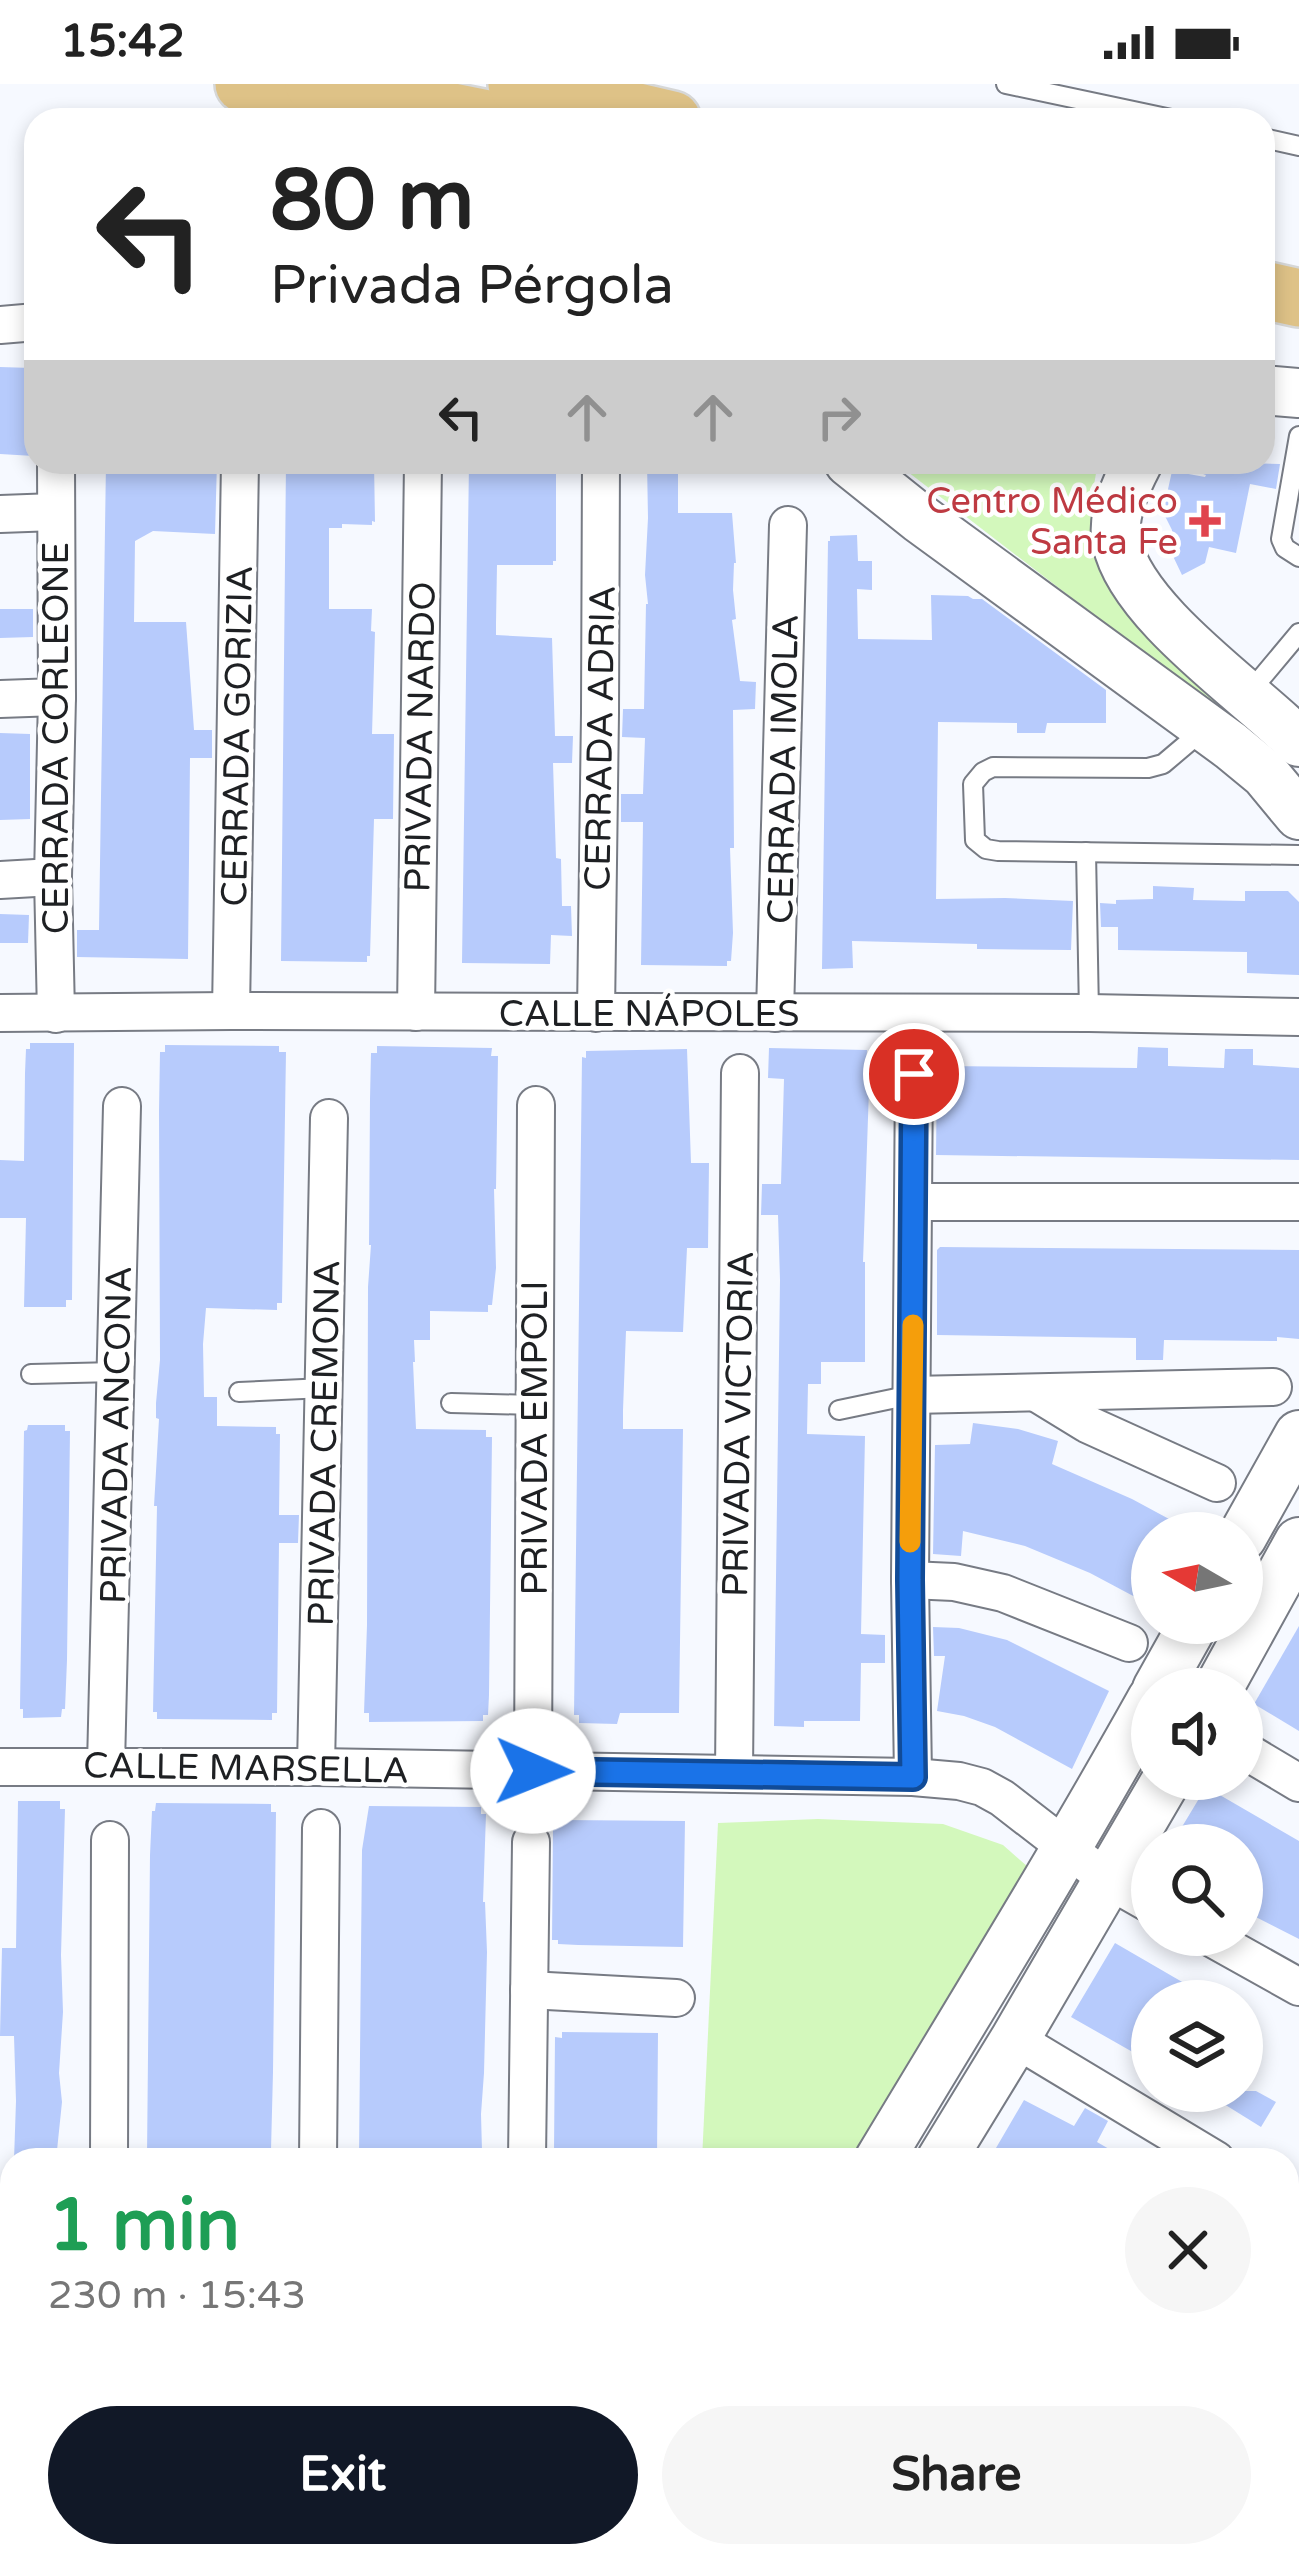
<!DOCTYPE html>
<meta charset="utf-8">
<style>
body{margin:0;font-family:"Varela Round",sans-serif;background:#f6f6f6;color:#222;height:100vh;display:flex;flex-direction:column;font-size:45px;white-space:nowrap}
*{box-sizing:border-box;margin:0}
p{font-size:39px;color:#767676}
.icon{flex:none;width:66px;height:66px;fill:none;stroke:currentColor;stroke-width:2;stroke-linecap:round;stroke-linejoin:round}
.map{position:relative;flex:1;overflow:hidden}
.sheet{position:absolute;left:0px;top:2064px;width:1299px;height:420px;display:flex;flex-direction:column;background:#fff;border-radius:36px 36px 0 0;box-shadow:0 6px 18px #0003}
.sheet>*{flex:none}
.top-card{position:absolute;left:24px;top:24px;width:1251px;height:366px;border-radius:36px;box-shadow:0 6px 18px #0003;background:#fff;color:#222;overflow:hidden}
.needle{width:78px;rotate:279deg}
.tools{position:absolute;left:1131px;top:1428px;display:grid;gap:24px}
.tools a{display:grid;place-items:center;width:132px;height:132px;border-radius:50%;background:#fff;box-shadow:0 6px 18px #0003;font-size:60px}
.pin{position:absolute;display:grid;place-items:center;width:102px;height:102px;color:#fff;margin:-51px;border:6px solid #fff;border-radius:50%;box-shadow:0 3px 12px #0007}
.me{position:absolute;width:132px;margin:-66px;rotate:91deg;stroke-linejoin:round;filter:drop-shadow(0 0 9px #0008)}
.turn{display:flex;align-items:center;gap:42px;height:252px;padding:0 48px;font-size:54px}
.turn .icon{width:156px;height:156px;stroke-width:2.5}
.turn b{display:block;font-size:84px;line-height:102px}
.lanes{display:flex;align-items:center;height:114px;padding:0 48px;background:#0003;justify-content:center;gap:60px;direction:ltr}
.lanes .off{opacity:.35}
.round{display:grid;place-items:center;flex:none;width:126px;height:126px;border-radius:63px;background:#f6f6f6}
.summary{display:flex;align-items:center;justify-content:space-between;height:204px;padding:0 48px}
h1{font-size:72px;font-weight:700;line-height:90px;color:#1e9e55}
.button{display:flex;gap:24px;margin-top:auto;padding:24px 48px}
.button a{flex:1;height:138px;border-radius:72px;background:#111827;color:#fff;font-size:48px;font-weight:700;line-height:138px;text-align:center}
.button a+a{background:#f6f6f6;color:#222}
.status{display:flex;justify-content:space-between;align-items:center;height:84px;padding:0 60px;background:#fff;direction:ltr}
.status svg{height:33px;fill:currentColor}
.map>svg:first-child{display:block}
.green{fill:#d3f8bc}
.building{fill:#b7cbfc}
.lines{fill:none;stroke-linecap:round;stroke-linejoin:round}
.service-casing{stroke:#777b84;stroke-width:22}
.minor-casing{stroke:#777b84;stroke-width:40}
.secondary-casing{stroke:#777b84;stroke-width:52}
.trunk-casing{stroke:#d6d7d7;stroke-width:62}
.service{stroke:#fff;stroke-width:18}
.minor{stroke:#fff;stroke-width:36}
.secondary{stroke:#fff;stroke-width:48}
.trunk{stroke:#dec287;stroke-width:57}
.route-casing{stroke:#114b97;stroke-width:30}
.route{stroke:#1a73e8;stroke-width:21}
.slow{stroke:#f59e0b;stroke-width:21}
.health-dot{fill:#e0444e;stroke:#fff;stroke-width:4.5}
.labels{text-anchor:middle;stroke-width:9;stroke-linejoin:round;paint-order:stroke}
.health-label{font-size:36px;fill:#be3a42;stroke:#fff;text-anchor:end}
.street-label{font-size:36px;fill:#1e2023;stroke:#fff}
</style>
<div class="status"><b>15:42</b><svg viewBox="0 0 49 12"><path d="M0 12V9h3v3zM5 12V6h3v6zM10 12V3h3v9zM15 12V0h3v12zM26 1h20v11H26zM47 4h2v5h-2z"/></svg></div>
<div class="map">
<svg width="1299" height="2484" viewBox="0 0 1299 2484">
<rect width="100%" height="100%" fill="#f6f9ff"/>
<g class="green">
<path d="M895 378H1098L1091 418V470L1130 524 1219 612 1216 625Z"/>
<path d="M818 1735 943 1740 1003 1761 1035 1789 869 2076H702L718 1739Z"/>
</g>
<g class="building">
<path d="M0 283 32 284V287H36L34 372 0 370Z"/>
<path d="M106 378H217L215 450 153 447 135 457 134 538H186L194 646H212V674H190L188 875 77 873V846H99Z"/>
<path d="M286 378H374L375 438 372 437V441L342 440V444H329V525H372L371 547 375 548 372 650H394L393 735H374L370 872H367V878L281 877Z"/>
<path d="M469 378H555L556 381V477H553V481H497L496 539V551L552 554 555 652H573L572 679H553L556 774 561 775 562 822H571L572 852 551 851 550 880 462 879Z"/>
<path d="M647 378H678V429H732L736 479H734L733 506 736 535 732 536 740 597 756 598 755 625 733 626 734 764H730L733 849 731 877H727V882L641 881 643 738H621V710H643L645 654 622 653 623 625H644L646 520H648L645 491 648 434Z"/>
<path d="M1201 378 1280 380 1276 405 1250 400 1236 469 1209 463 1205 479 1182 491 1171 468 1172 446 1163 428 1172 387 1205 393 1206 391 1200 389Z"/>
<path d="M857 451 858 477H872V506L857 505 858 555 932 556 931 511 968 512 973 515H982L1106 606V639H1047L1045 649H1017V639L938 638 936 815 1005 814 1073 817 1071 866 977 865V860L852 857 853 884 822 885 828 457H830V452Z"/>
<path d="M0 525H33V553L0 554Z"/>
<path d="M0 649 30 650V735L0 736Z"/>
<path d="M1153 802 1194 804 1193 816 1245 817V807H1288L1299 818V891L1247 889V868L1118 866V843H1101L1100 819 1116 820V816L1153 815Z"/>
<path d="M0 830 29 831 28 859H0Z"/>
<path d="M30 959H74L72 1216H66V1223H24L26 1134H0V1076L24 1077 25 989 26 965H30Z"/>
<path d="M165 961 279 962V968H286L282 1219H277V1226L206 1224 203 1260 204 1313H217V1342L276 1343V1350H280L279 1431H299L298 1459H279L277 1629H272V1636L157 1635V1628H153L157 1422H154L159 1335 156 1334V1319L160 1276 159 1027 160 968H165Z"/>
<path d="M377 962 492 964 491 972H498L496 1105H494L496 1184 492 1221H488V1228L430 1227V1256H414L415 1278H413L416 1345 486 1346V1353H492L489 1611 488 1631H483V1637L369 1638V1629H364L367 1541 368 1203 371 1161H369L370 1015 371 969H377Z"/>
<path d="M1138 963 1168 964V982L1224 984 1225 965H1253V981L1299 984V1076L936 1071 937 985H942V982L1137 984Z"/>
<path d="M769 964 867 966 865 1005H869L863 1178H865V1278H821V1300H808L807 1350 865 1352 861 1550 885 1551V1579H861L860 1637H804V1643L774 1642 780 1196 778 1131H761L762 1100H781L784 995 768 994Z"/>
<path d="M687 965 691 1079H709L708 1164H687L683 1248 626 1247 623 1326V1345H683L679 1629H620L617 1640 579 1639V1631H574L582 973 586 974V967Z"/>
<path d="M940 1163 1299 1166V1255L1277 1253V1257L1164 1256 1163 1276H1136V1254L937 1251V1166Z"/>
<path d="M973 1339 1018 1345 1058 1357 1052 1380 1132 1415 1195 1449H1152V1522L1090 1489 1025 1462 963 1447 961 1472 933 1470 935 1361 970 1360Z"/>
<path d="M28 1341H65V1347H70L67 1576 65 1625H62L61 1633 23 1634V1625H20L24 1347 27 1346Z"/>
<path d="M1299 1542V1647L1254 1620Z"/>
<path d="M933 1543 959 1544 1007 1556 1109 1607 1072 1685 995 1643 964 1632 937 1627 945 1572H934Z"/>
<path d="M1206 1703 1299 1757V1855L1242 1826V1761H1171Z"/>
<path d="M18 1717H60V1725H65L61 1871 63 1928 59 1989 62 2018 56 2076H14L16 2017 14 1952H0L2 1864H16Z"/>
<path d="M156 1719 271 1720V1728H276L273 1988 271 2066 267 2065V2076H152V2072H147L150 1771 152 1727H155Z"/>
<path d="M369 1722 481 1723V1730H486L483 1818H485L487 1868 484 1989 481 2030 482 2067H478V2076H364V2074L359 2073 362 1766Z"/>
<path d="M560 1736 685 1737 683 1863 578 1861 558 1860V1856H552L553 1742H560Z"/>
<path d="M1115 1859 1215 1917H1152V1979L1071 1933Z"/>
<path d="M562 1948 658 1949 657 2074 560 2071 561 2067H554L555 1953 562 1954Z"/>
<path d="M1203 2007H1256L1276 2018 1261 2043Z"/>
<path d="M1024 2016 1074 2042 1085 2024 1108 2037 1097 2058 1128 2076H989Z"/>
</g>
<g class="lines">
<g class="service-casing">
<g id="service">
<path d="M1006 0 1176 36"/>
<path d="M1263 54 1299 62"/>
<path d="M1299 352 1281 455 1285 464 1299 473"/>
<path d="M1248 610 1299 549"/>
<path d="M1202 647 1163 680 1148 684 993 683 983 688 973 700 975 756 986 765 998 767 1299 771"/>
<path d="M1086 768 1089 929"/>
<path d="M31 1290 116 1288"/>
<path d="M239 1308 325 1304"/>
<path d="M451 1319 535 1321"/>
<path d="M839 1326 911 1311"/>
<path d="M10 2183H12"/>
</g>
</g>
<g class="minor-casing">
<g id="minor">
<path d="M0 241 36 238"/>
<path d="M0 430 55 428"/>
<path d="M0 615 57 613"/>
<path d="M0 796 53 793"/>
<path d="M231 927 240 378"/>
<path d="M416 928 423 378"/>
<path d="M0 929 231 927 1089 929 1299 933"/>
<path d="M596 929 600 629 601 378"/>
<path d="M775 929 788 441"/>
<path d="M56 930 53 793 57 613 56 378"/>
<path d="M915 1118H1299"/>
<path d="M1038 1310 1087 1340 1217 1399"/>
<path d="M911 1311 1273 1303"/>
<path d="M910 1496 954 1498 1003 1509 1129 1559"/>
<path d="M1242 1665 1299 1699"/>
<path d="M106 1681 122 1022"/>
<path d="M0 1683H316L913 1693 959 1697 982 1703 1002 1714 1108 1796 1152 1821"/>
<path d="M316 1683 329 1034"/>
<path d="M533 1687 536 1021"/>
<path d="M734 1690 740 989"/>
<path d="M913 1693 910 1496 914 990"/>
<path d="M1206 1851 1299 1903"/>
<path d="M529 1906 676 1914"/>
<path d="M1015 1955 1216 2076"/>
<path d="M109 2076 110 1756"/>
<path d="M318 2076 321 1744"/>
<path d="M527 2076 531 1758"/>
<path d="M0 2269H12"/>
<path d="M309 2482 593 2483"/>
<path d="M110 2484V2472"/>
</g>
</g>
<g class="secondary-casing">
<g id="secondary">
<path d="M1263 306 1299 309"/>
<path d="M849 378 919 434 1231 662 1265 690 1299 731"/>
<path d="M1138 378C1126 401 1111 432 1117 459 1132 529 1248 607 1299 658"/>
<path d="M1242 1453 1299 1351"/>
<path d="M1157 1605 1194 1539"/>
<path d="M1218 1605 1299 1458"/>
<path d="M879 2076C971 1923 1065 1771 1152 1615"/>
<path d="M941 2076 1015 1955 1167 1695"/>
<path d="M661 2484 666 2472"/>
<path d="M732 2484 737 2472"/>
</g>
</g>
<g class="trunk-casing">
<g id="trunk">
<path d="M244 0 333 36"/>
<path d="M314 0 492 36"/>
<path d="M517 0 672 36"/>
<path d="M1263 206 1299 214"/>
</g>
</g>
<use href="#service" class="service"/>
<use href="#minor" class="minor"/>
<use href="#secondary" class="secondary"/>
<use href="#trunk" class="trunk"/>
</g>
<g class="lines">
<g class="route-casing">
<path id="route" d="M533 1687 913 1693 910 1496 914 990"/>
</g>
<use href="#route" class="route"/>
<path class="slow" d="M910 1458 913 1241"/>
</g>
<path class="health-dot" d="M1199 419h12v12h12v12h-12v12h-12v-12h-12v-12h12z"/>
<g class="labels">
<g class="health-label">
<text x="1178" y="429">Centro Médico<tspan x="1178" dy="41">Santa Fe</tspan></text>
</g>
<g class="street-label">
<text transform="translate(236 652) rotate(-89)" y="13">CERRADA GORIZIA</text>
<text transform="translate(419 653) rotate(-89)" y="13">PRIVADA NARDO</text>
<text transform="translate(55 654) rotate(-90)" y="13">CERRADA CORLEONE</text>
<text transform="translate(599 654) rotate(-89)" y="13">CERRADA ADRIA</text>
<text transform="translate(782 685) rotate(-89)" y="13">CERRADA IMOLA</text>
<text x="649" y="942">CALLE NÁPOLES</text>
<text transform="translate(737 1340) rotate(-89)" y="13">PRIVADA VICTORIA</text>
<text transform="translate(115 1351) rotate(-89)" y="13">PRIVADA ANCONA</text>
<text transform="translate(534 1354) rotate(-90)" y="13">PRIVADA EMPOLI</text>
<text transform="translate(323 1359) rotate(-89)" y="13">PRIVADA CREMONA</text>
<text transform="translate(246 1683) rotate(1)" y="13">CALLE MARSELLA</text>
</g>
</g>
</svg>
<div class="tools">
<a><svg class="needle" viewBox="-14 -14 28 28"><path d="M0-13l5 13h-10z" fill="#e53935"/><path d="M0 13l5-13h-10z" fill="#767676"/></svg></a>
<a><svg class="icon" aria-label="sound" viewBox="0 0 24 24"><path d="M4 9h4l5-4v14l-5-4H4zM17 9q2 3 0 6"/></svg></a>
<a><svg class="icon" aria-label="search" viewBox="0 0 24 24"><circle cx="10" cy="10" r="6"/><path d="M15 15l6 6"/></svg></a>
<a><svg class="icon" aria-label="layers" viewBox="0 0 24 24"><path d="M12 4l9 5-9 5-9-5zM3 14l9 5 9-5"/></svg></a>
</div>
<div class="pin" style="left:914px;top:990px;background:#d93025"><svg class="icon" aria-label="arrive" viewBox="0 0 24 24"><path d="M6 21V4h12l-3 4 3 4H6"/></svg></div>
<svg class="me" style="left:533px;top:1687px" viewBox="-20 -20 40 40"><circle r="19" fill="#fff"/><path d="M0-13L10 11 0 6-10 11z" fill="#1a73e8"/></svg>
<div class="top-card">
<div class="turn"><svg class="icon" aria-label="left" viewBox="0 0 24 24"><path d="M17 20v-9H6M10 6l-5 5 5 5"/></svg><div><b>80 m</b>Privada Pérgola</div></div>
<div class="lanes"><svg class="icon" aria-label="left" viewBox="0 0 24 24"><path d="M17 20v-9H6M10 6l-5 5 5 5"/></svg><svg class="icon off" aria-label="ahead" viewBox="0 0 24 24"><path d="M12 20V5M6 11l6-6 6 6"/></svg><svg class="icon off" aria-label="ahead" viewBox="0 0 24 24"><path d="M12 20V5M6 11l6-6 6 6"/></svg><svg class="icon off" aria-label="right" viewBox="0 0 24 24"><path d="M7 20v-9h11M14 6l5 5-5 5"/></svg></div>
</div>
<section class="sheet">
<div class="summary"><div><h1>1 min</h1><p>230 m · 15:43</p></div><a class="round"><svg class="icon" aria-label="close" viewBox="0 0 24 24"><path d="M6 6l12 12M18 6L6 18"/></svg></a></div>
<div class="button"><a>Exit</a><a>Share</a></div>
</section>
</div>
